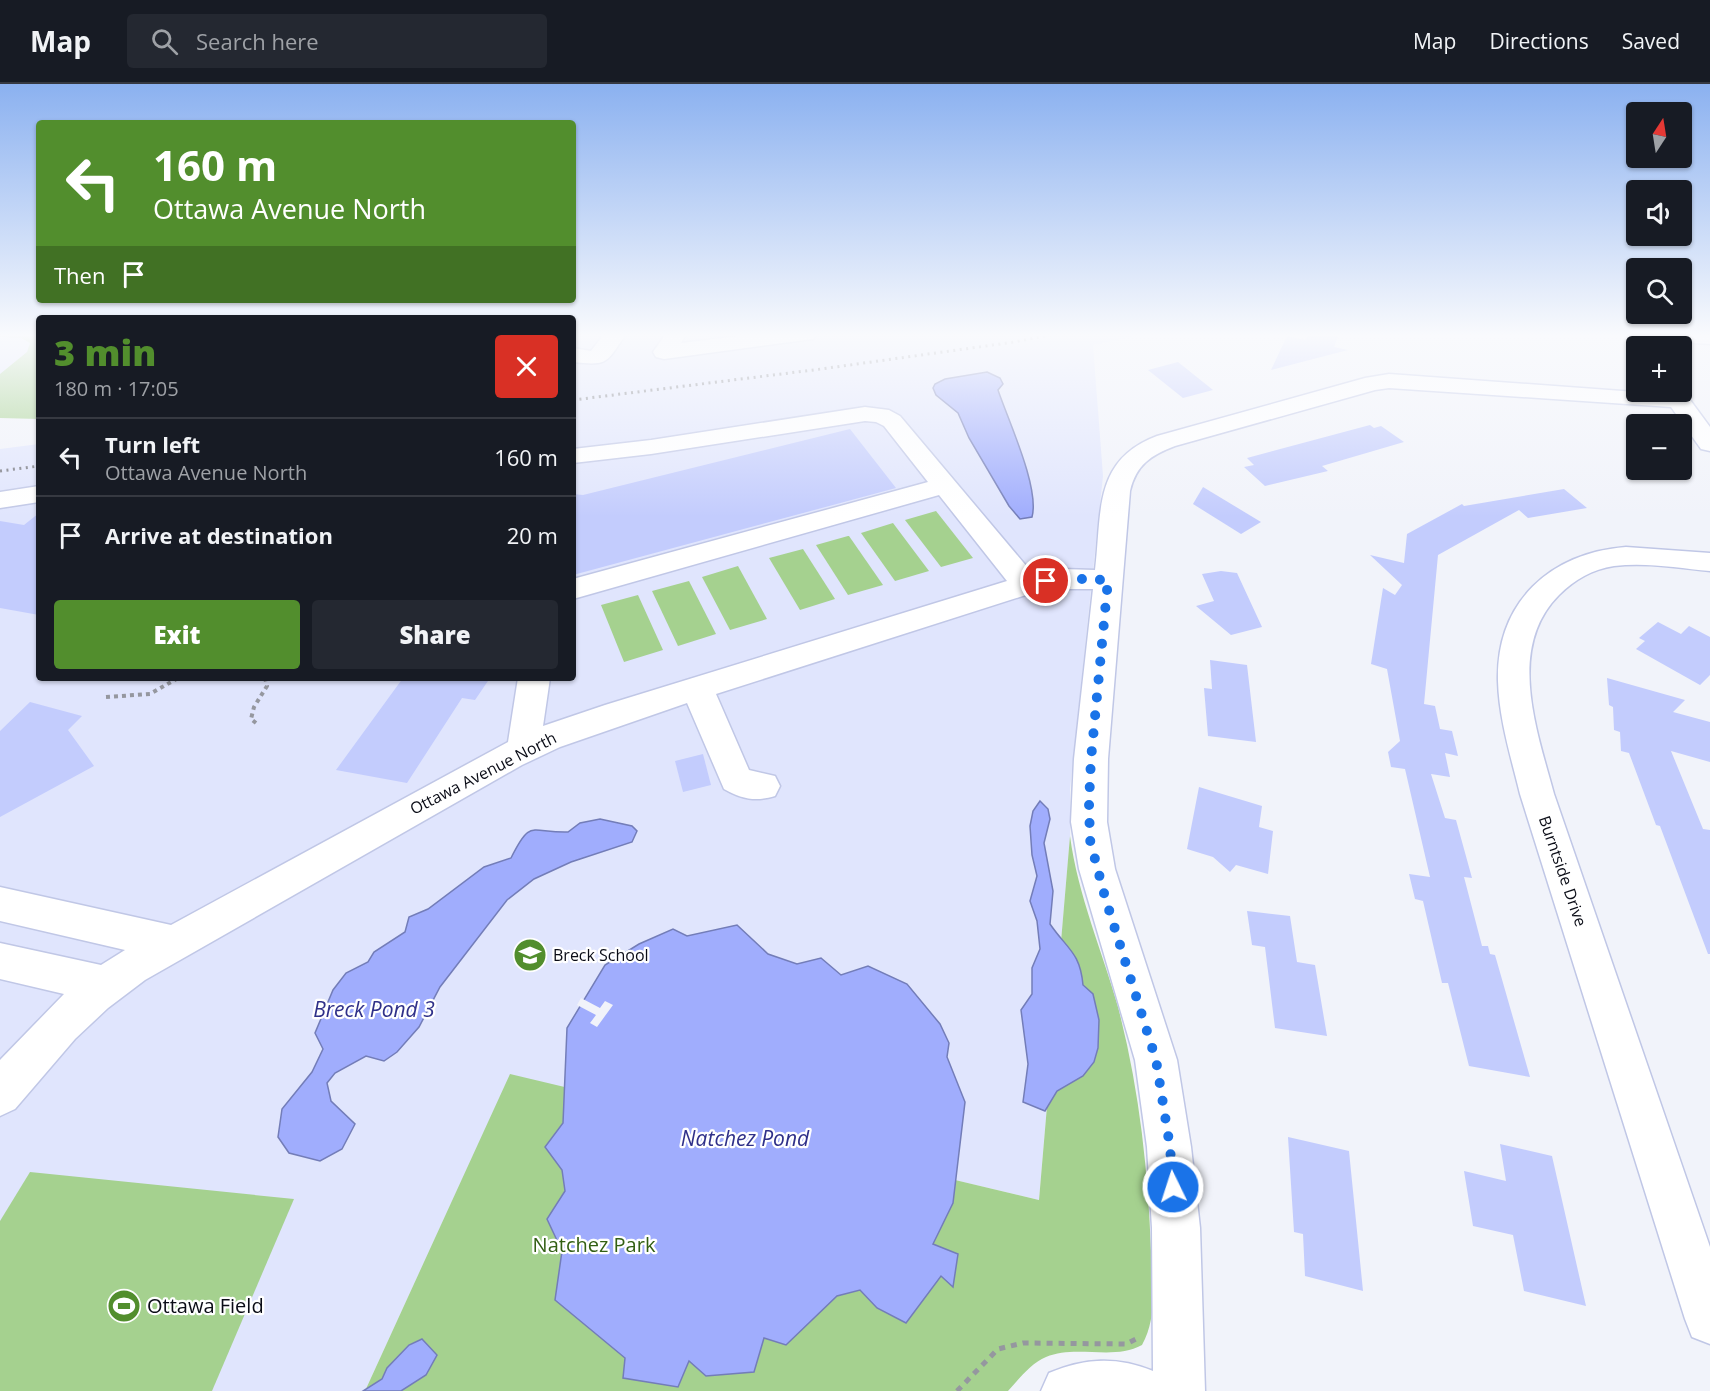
<!DOCTYPE html>
<meta charset="utf-8">
<style>
body{margin:0;font-family:"Open Sans",sans-serif;background:#242831;color:#f1f3f6;height:100vh;display:flex;flex-direction:column;font-size:22px;white-space:nowrap}
*{box-sizing:border-box;margin:0}
p{font-size:20px;color:#9ea1a6}
.icon{flex:none;width:33px;height:33px;fill:none;stroke:currentColor;stroke-width:2;stroke-linecap:round;stroke-linejoin:round}
.map{position:relative;flex:1;overflow:hidden}
.side{position:absolute;left:36px;top:231px;width:540px;height:366px;display:flex;flex-direction:column;background:#171b24;border-radius:6px;box-shadow:0 2px 4px #0004}
.side>*{flex:none}
.banner{position:absolute;left:36px;top:36px;width:540px;height:183px;border-radius:6px;box-shadow:0 2px 4px #0004;background:#528e2d;color:#fff;overflow:hidden}
.needle{width:39px;rotate:12deg}
.tools{position:absolute;left:1626px;top:18px;display:grid;gap:12px}
.tools a{display:grid;place-items:center;width:66px;height:66px;border-radius:6px;background:#171b24;box-shadow:0 2px 4px #0004;font-size:30px}
.pin{position:absolute;display:grid;place-items:center;width:51px;height:51px;color:#fff;margin:-26px;border:3px solid #fff;border-radius:50%;box-shadow:0 2px 6px #0007}
.me{position:absolute;width:66px;margin:-33px;rotate:356deg;stroke-linejoin:round;filter:drop-shadow(0 0 4px #0008)}
.turn{display:flex;align-items:center;gap:21px;height:126px;padding:0 18px;font-size:27px}
.turn .icon{width:78px;height:78px;stroke-width:2.5}
.turn b{display:block;font-size:42px;line-height:51px}
.then{display:flex;align-items:center;height:57px;padding:0 18px;background:#0003;gap:12px;font-size:22px}
.round{display:grid;place-items:center;flex:none;width:63px;height:63px;border-radius:6px;background:#242831}
.headline{display:flex;align-items:center;justify-content:space-between;height:102px;padding:0 18px}
h1{font-size:36px;font-weight:800;line-height:45px;color:#528e2d}
.action{display:flex;gap:12px;margin-top:auto;padding:12px 18px}
.action a{flex:1;height:69px;border-radius:6px;background:#528e2d;color:#fff;font-size:24px;font-weight:800;line-height:69px;text-align:center}
.action a+a{background:#242831;color:#f1f3f6}
ul{padding:0;list-style:none}
li{display:flex;align-items:center;gap:18px;height:78px;padding:0 18px;border-top:2px solid #363941}
li div{flex:1}
li b{display:block;font-size:22px}
li em{font-style:normal}
header{display:flex;align-items:center;gap:36px;box-sizing:border-box;height:84px;padding:0 30px;background:#171b24;border-bottom:2px solid #363941}
header strong{font-size:28px}
nav{display:flex;gap:33px;margin-inline-start:auto;font-size:21px}
.search{width:420px;height:54px;background:#242831;display:flex;align-items:center;gap:15px;box-sizing:border-box;padding:0 21px;border-radius:6px;color:#9ea1a6;font-size:22px}
.map>svg:first-child{display:block}
.built{fill:#e0e5fd}
.green{fill:#a5d18f}
.water{fill:#a0adfd;stroke:#737db8;stroke-width:1.5}
.pier{fill:#f1f3fa}
.building{fill:#c3ccfd}
.lines{fill:none;stroke-linecap:round;stroke-linejoin:round}
.minor-casing{stroke:#c0c7e6;stroke-width:3}
.path-far1{stroke:#95979f;stroke-width:4;stroke-dasharray:4 4;stroke-linecap:butt}
.path{stroke:#95979f;stroke-width:5;stroke-dasharray:6 6;stroke-linecap:butt}
.minor{fill:#fff;fill-rule:evenodd}
.rail{stroke:#74767e;stroke-width:3;stroke-dasharray:2 4.5;stroke-linecap:butt}
.route{stroke:#1a73e8;stroke-width:10;stroke-dasharray:0 18}
.labels{text-anchor:middle;stroke-width:4.5;stroke-linejoin:round;paint-order:stroke}
.street-label{font-size:16px;fill:#0a0c16;stroke:#fff}
.poi-label{font-size:16px;fill:#0a0c16;stroke:#fff;text-anchor:start}
.near-park-label{font-size:20px;fill:#325f13;stroke:#fff}
.near-poi-label{font-size:20px;fill:#0a0c16;stroke:#fff;text-anchor:start}
.near-water-label{font-size:21px;font-style:italic;fill:#2f3089;stroke:#fff}
</style>
<header>
<strong>Map</strong>
<div class="search"><svg class="icon" aria-label="search" viewBox="0 0 24 24"><circle cx="10" cy="10" r="6"/><path d="M15 15l6 6"/></svg>Search here</div>
<nav><a>Map</a><a>Directions</a><a>Saved</a></nav>
</header>
<div class="map">
<svg width="1710" height="1307" viewBox="0 0 1710 1307">
<rect width="100%" height="100%" fill="#f1f3fa"/>
<g class="built">
<path d="M0 250H39V309L0 303Z"/>
<path d="M573 250H1146L1093 261 1103 392 1070 705V752L1039 1116 510 991 365 1307H0V365L39 360V594H573Z"/>
</g>
<g class="green">
<path d="M0 250H39V335L0 334V290L27 268 30 259 21 254 0 253Z"/>
<path d="M936 427 973 474 941 483 905 436Z"/>
<path d="M893 439 929 487 895 497 861 449Z"/>
<path d="M848 452H849L883 501 848 511 816 461Z"/>
<path d="M803 465 835 515 800 526 769 474Z"/>
<path d="M738 482 767 535 730 546 702 493Z"/>
<path d="M689 497 716 550 678 562 652 507Z"/>
<path d="M638 511 663 566 624 578 601 521Z"/>
<path d="M1070 752C1078 812 1102 866 1118 923 1139 1003 1148 1085 1151 1167 1152 1197 1158 1233 1142 1261 1113 1277 1076 1260 1046 1273 1031 1279 1019 1295 1008 1307H365L510 990 1039 1116Z"/>
<path d="M30 1088 294 1115 212 1307H0V1137Z"/>
</g>
<g class="water">
<path d="M987 288 1000 294 1003 300 998 306C1008 336 1040 404 1032 433L1020 435 1009 422 969 354 958 329 936 311 933 304 935 300 945 295Z"/>
<path d="M1040 717 1048 725 1050 735 1044 759 1053 807 1050 840C1067 865 1080 868 1083 901L1093 910 1099 936 1098 964 1094 978 1083 992 1057 1007 1045 1027 1023 1018 1028 980 1021 926 1032 910V884L1040 865 1037 837 1030 817 1037 792 1032 771 1030 742 1033 727Z"/>
<path d="M600 735 632 742 637 747 632 758 571 778 534 795 507 816 440 903 419 943 397 968 384 977 366 972 335 989 327 999 331 1017 355 1040 342 1065 320 1077 289 1069 278 1053 282 1025 312 988 323 965 315 949 333 906 346 889 368 878 374 868 405 848 409 833 428 825 484 783 511 774C531 734 530 749 568 748L580 739Z"/>
<path d="M737 841 768 870 797 880 821 874 841 891 868 882 907 900 940 940 949 959 947 973 965 1018 953 1119 933 1160 958 1170 953 1203 941 1192 906 1239 877 1224 860 1206 837 1212 786 1261 764 1254 754 1288 706 1292 689 1277 678 1303 623 1294 625 1274 555 1216 562 1167 547 1135 565 1107 562 1086 545 1063 563 1039 567 944 605 881 639 860 673 845 687 852Z"/>
<path d="M422 1255 437 1271 426 1291 401 1307H363L382 1295 387 1284 409 1261Z"/>
</g>
<path class="pier" d="M581 914 600 924 605 917 613 921 597 943 590 939 596 931 577 921Z"/>
<g class="building">
<path d="M1308 250H1339L1334 263 1348 266 1271 286 1287 252 1305 256Z"/>
<path d="M1178 278 1213 306 1183 314 1148 286Z"/>
<path d="M1370 341 1374 344 1381 342 1404 358 1322 382 1328 387 1265 402 1244 383 1254 381 1247 374Z"/>
<path d="M850 345 896 404 573 491V410L583 411Z"/>
<path d="M1203 403 1261 438 1241 450 1193 420Z"/>
<path d="M1564 405 1587 424 1528 434 1519 426 1438 471 1424 620 1435 622 1440 645 1452 647 1458 672 1445 669 1450 693 1431 690 1445 734 1456 736 1472 794 1464 793 1482 862H1488L1490 870 1495 871 1530 993 1469 982 1448 899H1442L1423 817 1415 815 1409 790 1430 793 1405 685 1391 683 1388 668 1400 657 1387 585 1371 580 1383 504 1395 511 1402 501 1370 471 1404 479 1407 450 1462 420 1464 422Z"/>
<path d="M39 429V531L0 524V437L24 441Z"/>
<path d="M1221 487 1237 489 1262 543 1231 551 1196 522 1214 517 1202 490Z"/>
<path d="M1658 538 1681 550 1689 542 1710 553V591L1700 601 1636 565 1645 557 1639 554Z"/>
<path d="M1210 576 1247 581 1256 658 1208 652 1204 604 1212 605Z"/>
<path d="M403 594H490L475 616 462 614 407 699 336 686Z"/>
<path d="M1607 594 1685 616 1673 628 1710 638V678L1671 667 1703 745 1710 746V870H1708L1660 742 1656 741 1629 669 1621 667 1620 648 1614 646 1613 623 1609 621Z"/>
<path d="M30 618 82 632 68 646 94 682 0 733V647Z"/>
<path d="M703 670 711 701 683 708 675 677Z"/>
<path d="M1199 703 1262 722 1259 743 1273 747 1268 790 1236 781 1230 788 1213 773 1187 765Z"/>
<path d="M1247 827 1290 832 1297 878 1315 881 1327 952 1275 944 1265 863 1252 861Z"/>
<path d="M1288 1053 1349 1067 1363 1207 1305 1192 1303 1150 1294 1148Z"/>
<path d="M1500 1060 1552 1072 1586 1222 1524 1207 1513 1151 1473 1142 1464 1087 1506 1097Z"/>
</g>
<g class="lines">
<g class="minor-casing">
<g id="minor">
<path d="M604 250H626C606 279 609 282 573 278V264L591 267Z"/>
<path d="M666 250H686L681 259 757 250H816L813 255 805 256 664 275 656 273 653 268Z"/>
<path d="M1641 250H1710V260L1662 257 1653 262H1636V267H1634L1631 262Z"/>
<path d="M1389 290 1636 308H1682V305L1710 343V367L1701 365 1671 323 1389 304 1375 306 1175 362C1151 371 1136 381 1130 407L1108 675 1107 738 1115 785 1177 976 1191 1063 1200 1144 1205 1307H1041L1049 1289C1084 1274 1117 1272 1153 1287L1152 1144 1147 1063 1135 976 1079 785 1071 738 1074 675 1093 505H1062L1029 510 716 610 749 686 775 692 780 702 775 712C756 718 741 715 724 705L687 619 560 663 522 681 145 896 108 924 75 955 15 1025 0 1032V976L64 910 0 895V859L101 881 125 866 0 837V803L171 841 508 658 518 594H550L543 642 605 621 1007 497 939 411 573 515V495L928 398 884 342 876 338 865 337 651 370 573 379V365L651 356 865 323 889 326 900 332 1033 490 1062 485 1095 486C1102 428 1093 376 1157 352L1365 294Z"/>
<path d="M39 402V418L0 424V408Z"/>
<path d="M1626 463 1710 469V487C1678 484 1646 478 1614 482 1593 485 1574 496 1559 511 1506 564 1537 647 1554 710L1710 1163V1260L1692 1253 1685 1235 1520 710C1511 673 1499 635 1498 597 1496 518 1550 469 1626 463Z"/>
</g>
</g>
<g class="path-far1">
<path d="M106 613 150 610 178 594"/>
<path d="M256 639 251 635 254 623 267 602 265 594"/>
</g>
<path class="path" d="M957 1307 998 1265 1023 1259 1126 1260 1140 1253"/>
<use href="#minor" class="minor"/>
<g class="rail">
<path d="M573 316 821 285 1014 258 1054 250"/>
<path d="M0 387 39 382"/>
</g>
</g>
<linearGradient id="sky" x2="0" y2="1"><stop stop-color="#8bb1f0"/><stop offset="0.58" stop-color="#f9fafd"/><stop offset="1" stop-color="#f9fafd" stop-opacity="0"/></linearGradient>
<rect width="1710" height="433" fill="url(#sky)"/>
<g class="lines">
<path class="route" d="M1046 497 1082 495 1108 496 1091 675 1089 719 1090 756 1105 813 1156 976 1170 1063 1173 1103"/>
</g>
<defs>
<g id="school-disc" transform="scale(1.725)"><circle r="9.5" fill="#528e2d" stroke="#fff"/><path d="M0-5L7-2L0 1L-7-2ZM-4 1L0 2.5L4 1V4Q0 6-4 4Z" fill="#fff"/></g>
<g id="stadium-disc" transform="scale(1.725)"><circle r="9.5" fill="#528e2d" stroke="#fff"/><path d="M0-5a6.5 5 0 1 0 0 10a6.5 5 0 1 0 0-10ZM-3.5-1.8h7v3.6h-7Z" fill="#fff"/></g>
</defs>
<g fill-rule="evenodd">
<use href="#school-disc" x="530" y="871"/>
<use href="#stadium-disc" x="124" y="1222"/>
</g>
<g class="labels">
<g class="street-label">
<text transform="translate(483 689) rotate(-27)" y="6">Ottawa Avenue North</text>
<text transform="translate(1563 787) rotate(71)" y="6">Burntside Drive</text>
</g>
<g class="poi-label">
<text x="553" y="877">Breck School</text>
</g>
<g class="near-park-label">
<text x="594" y="1168">Natchez Park</text>
</g>
<g class="near-poi-label">
<text x="147" y="1229">Ottawa Field</text>
</g>
<g class="near-water-label">
<text x="374" y="933">Breck Pond 3</text>
<text x="745" y="1062">Natchez Pond</text>
</g>
</g>
</svg>
<div class="tools">
<a><svg class="needle" viewBox="-14 -14 28 28"><path d="M0-13l5 13h-10z" fill="#e53935"/><path d="M0 13l5-13h-10z" fill="#9ea1a6"/></svg></a>
<a><svg class="icon" aria-label="sound" viewBox="0 0 24 24"><path d="M4 9h4l5-4v14l-5-4H4zM17 9q2 3 0 6"/></svg></a>
<a><svg class="icon" aria-label="search" viewBox="0 0 24 24"><circle cx="10" cy="10" r="6"/><path d="M15 15l6 6"/></svg></a>
<a>+</a>
<a>−</a>
</div>
<div class="pin" style="left:1046px;top:497px;background:#d93025"><svg class="icon" aria-label="arrive" viewBox="0 0 24 24"><path d="M6 21V4h12l-3 4 3 4H6"/></svg></div>
<svg class="me" style="left:1173px;top:1103px" viewBox="-20 -20 40 40"><circle r="17" fill="#1a73e8" stroke="#fff" stroke-width="3"/><path d="M0-11L8 9 0 5-8 9z" fill="#fff"/></svg>
<div class="banner">
<div class="turn"><svg class="icon" aria-label="left" viewBox="0 0 24 24"><path d="M17 20v-9H6M10 6l-5 5 5 5"/></svg><div><b>160 m</b>Ottawa Avenue North</div></div>
<div class="then">Then<svg class="icon" aria-label="arrive" viewBox="0 0 24 24"><path d="M6 21V4h12l-3 4 3 4H6"/></svg></div>
</div>
<section class="side">
<div class="headline"><div><h1>3 min</h1><p>180 m · 17:05</p></div><a class="round" style="background:#d93025;color:#fff"><svg class="icon" aria-label="close" viewBox="0 0 24 24"><path d="M6 6l12 12M18 6L6 18"/></svg></a></div>
<ul>
<li><svg class="icon" aria-label="left" viewBox="0 0 24 24"><path d="M17 20v-9H6M10 6l-5 5 5 5"/></svg><div><b>Turn left</b><p>Ottawa Avenue North</p></div><em>160 m</em></li>
<li><svg class="icon" aria-label="arrive" viewBox="0 0 24 24"><path d="M6 21V4h12l-3 4 3 4H6"/></svg><div><b>Arrive at destination</b></div><em>20 m</em></li>
</ul>
<div class="action"><a>Exit</a><a>Share</a></div>
</section>
</div>
